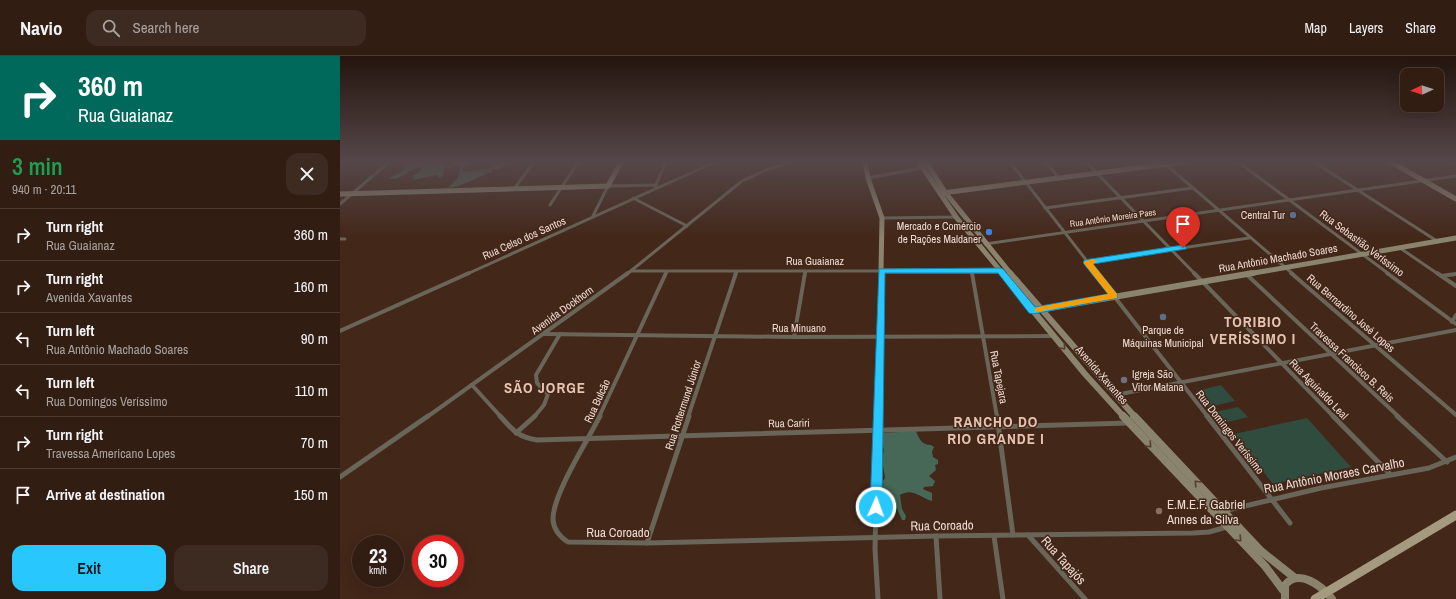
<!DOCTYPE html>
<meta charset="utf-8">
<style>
body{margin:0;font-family:"Archivo Narrow",sans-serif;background:#3d2a21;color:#f1f3f6;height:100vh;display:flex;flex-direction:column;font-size:15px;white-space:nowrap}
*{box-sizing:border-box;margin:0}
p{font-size:13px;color:#a8a2a0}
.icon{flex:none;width:22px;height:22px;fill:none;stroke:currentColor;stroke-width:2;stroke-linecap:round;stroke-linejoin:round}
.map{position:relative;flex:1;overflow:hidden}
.panel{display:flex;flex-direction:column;background:#321d13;width:340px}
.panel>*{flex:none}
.hud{background:#00695c;color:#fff;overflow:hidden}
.needle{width:26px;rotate:267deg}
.controls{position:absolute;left:1060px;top:12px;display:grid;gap:8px}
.controls a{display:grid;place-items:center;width:44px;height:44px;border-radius:8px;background:#321d13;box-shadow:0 4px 16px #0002,0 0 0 1px #4d3b33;font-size:20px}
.speed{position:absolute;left:12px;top:479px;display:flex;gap:8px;font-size:20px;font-weight:700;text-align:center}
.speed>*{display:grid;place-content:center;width:52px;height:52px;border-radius:50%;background:#321d13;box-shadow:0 4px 16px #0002,0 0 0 1px #4d3b33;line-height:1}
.speed small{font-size:10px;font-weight:400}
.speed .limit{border:6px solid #d22;background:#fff;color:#111}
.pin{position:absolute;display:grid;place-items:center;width:34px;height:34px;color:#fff;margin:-41px -17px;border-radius:50% 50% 50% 0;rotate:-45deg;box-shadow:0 0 4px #0007}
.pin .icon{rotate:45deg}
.me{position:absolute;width:44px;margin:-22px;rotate:2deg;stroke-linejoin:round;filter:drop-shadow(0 0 3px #0008)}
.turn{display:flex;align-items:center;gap:14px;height:84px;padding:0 12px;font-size:18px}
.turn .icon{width:52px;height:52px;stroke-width:2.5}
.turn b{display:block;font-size:28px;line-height:34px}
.round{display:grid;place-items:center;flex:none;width:42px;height:42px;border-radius:12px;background:#3d2a21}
.overview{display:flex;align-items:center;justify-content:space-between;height:68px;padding:0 12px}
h1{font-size:24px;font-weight:600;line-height:30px;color:#1e9e55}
.action{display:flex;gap:8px;margin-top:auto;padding:8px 12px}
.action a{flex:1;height:46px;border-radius:12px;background:#28c8ff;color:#111;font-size:16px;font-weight:600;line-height:46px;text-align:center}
.action a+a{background:#3d2a21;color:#f1f3f6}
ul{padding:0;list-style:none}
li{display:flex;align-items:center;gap:12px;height:52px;padding:0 12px;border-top:1px solid #4d3b33}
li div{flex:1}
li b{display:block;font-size:15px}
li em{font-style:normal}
header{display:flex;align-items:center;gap:24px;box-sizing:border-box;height:56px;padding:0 20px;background:#321d13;border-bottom:1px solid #4d3b33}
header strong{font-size:19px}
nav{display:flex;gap:22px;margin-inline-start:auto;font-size:14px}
.search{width:280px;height:36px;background:#3d2a21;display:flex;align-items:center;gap:10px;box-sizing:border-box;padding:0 14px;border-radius:12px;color:#a8a2a0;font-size:15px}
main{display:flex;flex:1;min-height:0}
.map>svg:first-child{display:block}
.green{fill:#304c3e}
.forest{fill:#476857}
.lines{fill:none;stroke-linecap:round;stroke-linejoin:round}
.street-far2{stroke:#696558;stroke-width:3}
.street-far1{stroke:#696558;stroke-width:4}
.street{stroke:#696558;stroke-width:5}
.secondary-far2{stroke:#8a836e;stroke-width:5}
.secondary-far1{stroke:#8a836e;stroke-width:6}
.secondary{stroke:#8a836e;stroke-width:8}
.primary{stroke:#a39a7f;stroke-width:9}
.oneway{stroke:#553e2e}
.route{fill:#28c8ff;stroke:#1a82a6}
.slow{fill:#f59e0b}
.service-dot{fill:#5c6f8a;stroke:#432719;stroke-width:1.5}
.shop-dot{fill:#3f7fe0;stroke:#432719;stroke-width:1.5}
.worship-dot{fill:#6b7280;stroke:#432719;stroke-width:1.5}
.education-dot{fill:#8d6e63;stroke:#432719;stroke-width:1.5}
.labels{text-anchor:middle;stroke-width:3;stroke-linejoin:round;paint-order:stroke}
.far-street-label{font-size:9px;fill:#ecd9d0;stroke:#432719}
.poi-label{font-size:11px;fill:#ecd9d0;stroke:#432719;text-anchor:end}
.street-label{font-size:11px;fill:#ecd9d0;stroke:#432719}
.near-street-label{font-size:13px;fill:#ecd9d0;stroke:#432719}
.near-poi-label{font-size:13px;fill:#ecd9d0;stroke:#432719;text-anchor:start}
.district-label{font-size:15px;font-weight:bold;letter-spacing:1px;fill:#e6c2b0;stroke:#432719}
</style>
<header>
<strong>Navio</strong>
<div class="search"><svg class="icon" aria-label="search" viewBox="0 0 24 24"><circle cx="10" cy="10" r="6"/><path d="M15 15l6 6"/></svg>Search here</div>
<nav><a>Map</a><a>Layers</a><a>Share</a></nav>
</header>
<main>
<section class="panel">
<div class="hud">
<div class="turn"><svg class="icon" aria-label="right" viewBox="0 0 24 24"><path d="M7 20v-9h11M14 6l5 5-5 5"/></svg><div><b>360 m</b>Rua Guaianaz</div></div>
</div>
<div class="overview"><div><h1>3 min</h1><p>940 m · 20:11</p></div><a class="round"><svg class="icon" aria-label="close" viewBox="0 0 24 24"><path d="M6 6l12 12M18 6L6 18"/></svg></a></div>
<ul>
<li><svg class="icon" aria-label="right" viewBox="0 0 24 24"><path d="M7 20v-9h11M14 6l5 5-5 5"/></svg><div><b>Turn right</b><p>Rua Guaianaz</p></div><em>360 m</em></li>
<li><svg class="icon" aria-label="right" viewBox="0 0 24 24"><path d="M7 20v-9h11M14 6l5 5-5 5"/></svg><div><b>Turn right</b><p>Avenida Xavantes</p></div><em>160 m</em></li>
<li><svg class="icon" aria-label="left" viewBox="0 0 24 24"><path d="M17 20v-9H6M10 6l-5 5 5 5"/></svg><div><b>Turn left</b><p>Rua Antônio Machado Soares</p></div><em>90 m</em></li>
<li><svg class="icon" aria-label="left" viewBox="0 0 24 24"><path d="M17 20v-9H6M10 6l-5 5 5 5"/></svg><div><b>Turn left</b><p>Rua Domingos Veríssimo</p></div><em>110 m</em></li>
<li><svg class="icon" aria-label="right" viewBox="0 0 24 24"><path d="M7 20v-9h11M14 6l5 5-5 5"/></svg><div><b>Turn right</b><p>Travessa Americano Lopes</p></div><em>70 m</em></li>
<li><svg class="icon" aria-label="arrive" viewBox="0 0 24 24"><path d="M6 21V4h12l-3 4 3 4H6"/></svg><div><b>Arrive at destination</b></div><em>150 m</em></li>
</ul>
<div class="action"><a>Exit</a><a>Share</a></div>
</section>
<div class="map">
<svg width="1116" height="543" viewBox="0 0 1116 543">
<rect width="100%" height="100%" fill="#432719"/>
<g class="green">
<path d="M881 329 895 345 869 351 856 335Z"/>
<path d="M898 351 908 361 884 367 875 356Z"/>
<path d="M967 362 1011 411 933 428 894 378Z"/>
</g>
<g class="forest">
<path d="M70 106H106L104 108 111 110 117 106H136L124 111 122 116 147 113 161 107 168 106 160 113 152 114V117H148C137 122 120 131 108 132L118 122 121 109H117L109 112 107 110 104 113V118L100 122 96 119 73 124 74 122 72 120 81 115 82 111C69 111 62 126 49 122L60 117Z"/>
<path d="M576 375C579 383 582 389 591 389L594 391 592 396 593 401 598 404V408L595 409 596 414 589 420 595 425 593 430 584 431 583 433 592 437V445C581 442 572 431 560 439L562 453 566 460 565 464H562L554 446 550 447 547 456 543 455C541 445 544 436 543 425L545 422 542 404 544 394 540 381 543 377Z"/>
</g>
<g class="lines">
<g class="street-far2">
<path d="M670 106 757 218"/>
<path d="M706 106 719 122"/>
<path d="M746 106 855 218"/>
<path d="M823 106 953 218"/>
<path d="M898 106 1049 218"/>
<path d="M974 106 1097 185"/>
<path d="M1113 106 1116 107"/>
<path d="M528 122 582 112"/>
<path d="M315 131 326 106"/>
<path d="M174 133 194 106"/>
<path d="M293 142 347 170"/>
<path d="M0 148 49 106"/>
<path d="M210 149 238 106"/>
<path d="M705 152 852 132"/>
<path d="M253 160 268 130 316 129"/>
<path d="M542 162 616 161"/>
<path d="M0 183H5"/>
<path d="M645 188 1116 120"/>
<path d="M1060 192 1098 218"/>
<path d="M747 206 909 182"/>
<path d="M291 215H541V218"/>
<path d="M632 215V218"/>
<path d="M127 218 375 106"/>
<path d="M287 218 402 125 426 114 454 106"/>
<path d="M325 218 326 216"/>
<path d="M395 218 396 216"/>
<path d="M465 218V215"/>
</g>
<g class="street-far1">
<path d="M632 217 657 361"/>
<path d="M756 217 868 361"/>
<path d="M854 217 994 361"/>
<path d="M951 217 1116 359"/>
<path d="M1047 217 1116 268"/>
<path d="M1097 217 1116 230"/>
<path d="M906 218 1059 361"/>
<path d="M1101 220 1116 218"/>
<path d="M1112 266 1116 259"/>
<path d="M0 275 129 217"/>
<path d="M204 278 454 281 713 280"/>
<path d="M454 281 465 217"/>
<path d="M132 329 161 361"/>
<path d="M775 339 1116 274"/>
<path d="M87 361 288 217"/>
<path d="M194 361 204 349 208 338 197 327 196 319 220 278"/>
<path d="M259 361 326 217"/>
<path d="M348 361 396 217"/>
<path d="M538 361 541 217"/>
</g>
<g class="street">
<path d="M160 360C173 374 177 381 197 384L788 367"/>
<path d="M260 360C248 384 212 439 213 464 214 474 220 481 228 486L307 487 596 480 853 477 869 476 887 471"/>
<path d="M657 360 673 479"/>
<path d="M867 360 950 467"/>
<path d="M993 360 1050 418"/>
<path d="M1057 360 1107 406"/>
<path d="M176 377 195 360"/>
<path d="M0 421 88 360"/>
<path d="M884 455 981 432 1089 412 1116 401"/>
<path d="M688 479 745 543"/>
<path d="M596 480 600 543"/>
<path d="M654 480 663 543"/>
<path d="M307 487 349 360"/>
<path d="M538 543 535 493 538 360"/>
</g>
<g class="secondary-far2">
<path d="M525 106 528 122 542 162 541 215H660"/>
<path d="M579 106 616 161 663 218"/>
<path d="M586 106 605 136 671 218"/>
<path d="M1051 106 1116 143"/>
<path d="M602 137 844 106"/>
<path d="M0 138 268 130 281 106"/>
<path d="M908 218 1116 182"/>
</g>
<g class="secondary-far1">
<path d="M662 217 745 318 784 361"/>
<path d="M670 217 795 361"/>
<path d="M698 254 913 217"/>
</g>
<g class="secondary">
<path d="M783 360 925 510 943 534"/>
<path d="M794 360 921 495 955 522"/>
<path d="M945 543V529C959 512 982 530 992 543"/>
</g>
<path class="primary" d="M975 543 1116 459"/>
</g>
<defs><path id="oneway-chevron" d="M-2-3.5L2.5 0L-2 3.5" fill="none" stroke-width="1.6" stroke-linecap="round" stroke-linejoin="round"/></defs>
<g class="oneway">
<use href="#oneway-chevron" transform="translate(723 291) rotate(50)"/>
<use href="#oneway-chevron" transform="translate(809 389) rotate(47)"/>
<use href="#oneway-chevron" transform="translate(857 427) rotate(-133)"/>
<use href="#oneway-chevron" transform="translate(899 483) rotate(46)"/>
</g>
<linearGradient id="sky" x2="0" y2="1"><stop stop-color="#25150e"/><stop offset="0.58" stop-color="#554749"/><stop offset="1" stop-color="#554749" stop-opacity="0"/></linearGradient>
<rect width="1116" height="182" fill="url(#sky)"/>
<path class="route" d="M843 189 847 192 846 193 753 208 777 238V242L693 258 689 257 658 217H545L542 451 540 455 536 456 531 455 530 451 539 213 660 212 663 213 695 251 768 238 744 208V204Z"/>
<path class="slow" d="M753 203 757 205 753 208 777 238V242L695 256V252L698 251 768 238 743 206Z"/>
<g class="service-dot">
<circle cx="953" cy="159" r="4"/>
<circle cx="823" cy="261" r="4"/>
</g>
<circle class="shop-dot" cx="649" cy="176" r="4"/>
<circle class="worship-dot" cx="784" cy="324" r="4"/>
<circle class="education-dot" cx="819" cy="455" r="4"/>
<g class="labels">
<g class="far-street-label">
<text transform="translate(773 162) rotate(-8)" y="3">Rua Antônio Moreira Paes</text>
</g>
<g class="poi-label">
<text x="945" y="163">Central Tur</text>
<text x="641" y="174">Mercado e Comércio<tspan x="641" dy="13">de Rações Maldaner</tspan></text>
<text x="823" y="278" text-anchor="middle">Parque de<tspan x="823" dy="13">Máquinas Municipal</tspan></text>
<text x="792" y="322" text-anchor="start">Igreja São<tspan x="792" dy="13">Vitor Matana</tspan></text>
</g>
<g class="street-label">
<text transform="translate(184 182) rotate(-24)" y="4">Rua Celso dos Santos</text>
<text transform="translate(1022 187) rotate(37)" y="4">Rua Sebastião Veríssimo</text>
<text transform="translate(938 202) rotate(-10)" y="4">Rua Antônio Machado Soares</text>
<text x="475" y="209">Rua Guaianaz</text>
<text transform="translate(222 254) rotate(-36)" y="4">Avenida Dockhorn</text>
<text transform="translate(1011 257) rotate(41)" y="4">Rua Bernardino José Lopes</text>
<text x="459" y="276">Rua Minuano</text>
<text transform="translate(1012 306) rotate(43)" y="4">Travessa Francisco B. Reis</text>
<text transform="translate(762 319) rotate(49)" y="4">Avenida Xavantes</text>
<text transform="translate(659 321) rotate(79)" y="4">Rua Tapejara</text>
<text transform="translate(979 333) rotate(46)" y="4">Rua Aguinaldo Leal</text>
<text transform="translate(257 345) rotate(-65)" y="4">Rua Bulcão</text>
<text transform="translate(343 349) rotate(-72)" y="4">Rua Rottermund Júnior</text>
<text transform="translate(449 367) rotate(-1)" y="4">Rua Cariri</text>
<text transform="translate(890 376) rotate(52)" y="4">Rua Domingos Veríssimo</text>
</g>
<g class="near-street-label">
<text transform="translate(994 419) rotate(-11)" y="5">Rua Antônio Moraes Carvalho</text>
<text transform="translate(602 469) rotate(-1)" y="5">Rua Coroado</text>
<text x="278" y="481">Rua Coroado</text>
<text transform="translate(724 504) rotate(48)" y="5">Rua Tapajós</text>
</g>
<g class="near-poi-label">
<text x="827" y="453">E.M.E.F. Gabriel<tspan x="827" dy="15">Annes da Silva</tspan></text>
</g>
<g class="district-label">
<text x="913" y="271">TORIBIO<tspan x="913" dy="17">VERÍSSIMO I</tspan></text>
<text x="205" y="337">SÃO JORGE</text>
<text x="656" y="371">RANCHO DO<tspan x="656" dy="17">RIO GRANDE I</tspan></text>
</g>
</g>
</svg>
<div class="controls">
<a><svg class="needle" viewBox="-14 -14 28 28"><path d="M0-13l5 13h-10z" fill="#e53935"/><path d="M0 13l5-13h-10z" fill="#a8a2a0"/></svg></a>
</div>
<div class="speed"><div>23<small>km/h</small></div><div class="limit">30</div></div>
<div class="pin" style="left:843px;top:192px;background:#d93025"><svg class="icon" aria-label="arrive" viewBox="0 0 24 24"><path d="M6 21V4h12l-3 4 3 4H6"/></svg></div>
<svg class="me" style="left:536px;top:451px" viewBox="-20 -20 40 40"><circle r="17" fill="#28c8ff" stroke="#fff" stroke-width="3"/><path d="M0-11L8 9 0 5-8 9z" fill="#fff"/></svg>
</div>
</main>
